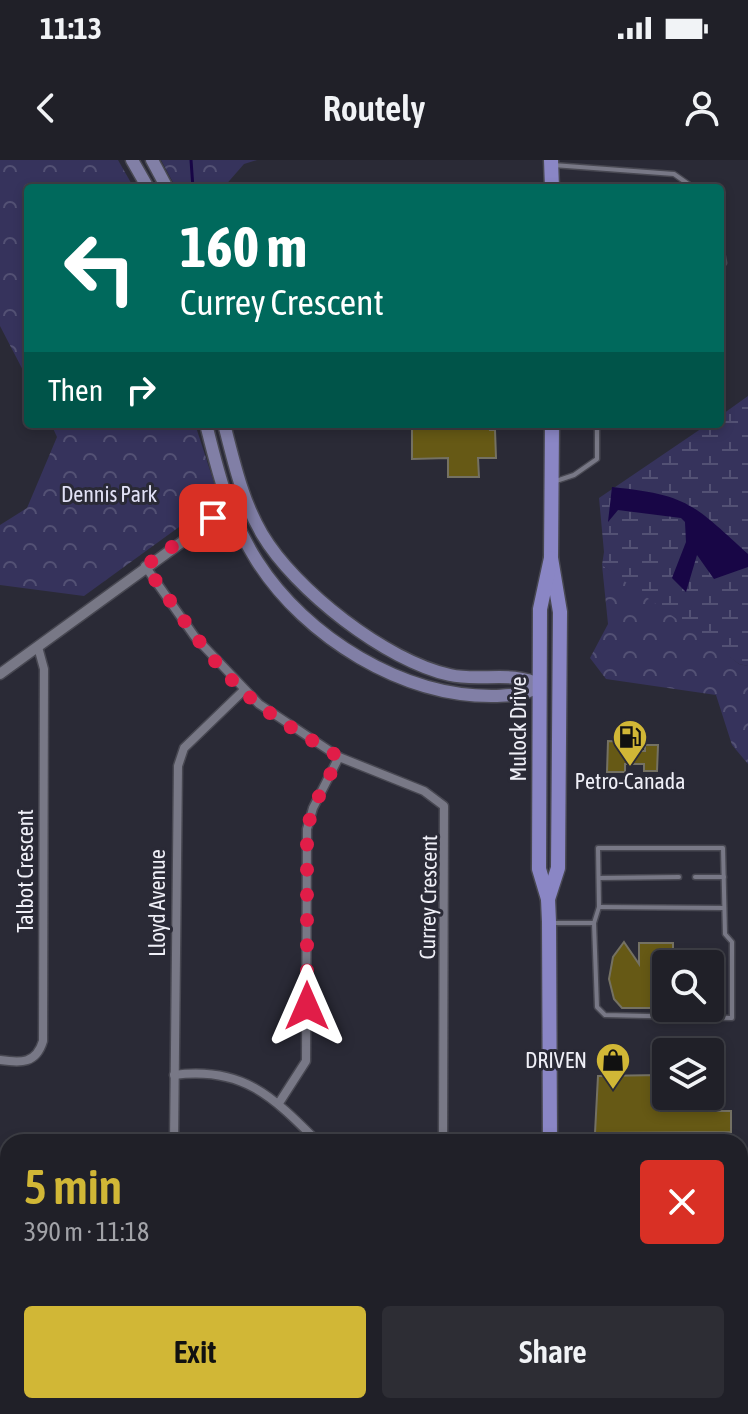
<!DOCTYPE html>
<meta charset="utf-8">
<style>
body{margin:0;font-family:"Asap Condensed",sans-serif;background:#2d2d34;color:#f1f3f6;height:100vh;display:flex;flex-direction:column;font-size:30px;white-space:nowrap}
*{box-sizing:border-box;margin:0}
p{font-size:26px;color:#a2a3a8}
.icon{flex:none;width:44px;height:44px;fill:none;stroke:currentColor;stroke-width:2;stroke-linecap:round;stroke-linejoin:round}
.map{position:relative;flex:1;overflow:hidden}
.drawer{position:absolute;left:0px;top:974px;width:748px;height:280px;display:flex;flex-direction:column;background:#202028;border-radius:24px 24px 0 0;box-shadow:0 4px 12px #0003,0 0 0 2px #3d3e45}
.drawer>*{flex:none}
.guide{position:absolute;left:24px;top:24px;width:700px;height:244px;border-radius:8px;box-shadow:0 4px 12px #0003,0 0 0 2px #3d3e45;background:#00695c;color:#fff;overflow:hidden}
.controls{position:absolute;left:652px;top:790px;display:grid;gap:16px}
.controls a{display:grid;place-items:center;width:72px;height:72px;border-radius:8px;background:#202028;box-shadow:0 4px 12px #0003,0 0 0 2px #3d3e45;font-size:40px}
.pin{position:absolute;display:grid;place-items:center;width:68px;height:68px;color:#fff;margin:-34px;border-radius:16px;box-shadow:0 4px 12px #0006}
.me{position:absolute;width:88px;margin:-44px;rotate:0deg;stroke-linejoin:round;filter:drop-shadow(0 0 6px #0008)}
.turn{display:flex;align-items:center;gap:28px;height:168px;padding:0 24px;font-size:36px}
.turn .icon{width:104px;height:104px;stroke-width:2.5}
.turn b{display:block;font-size:56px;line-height:68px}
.then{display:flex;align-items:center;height:76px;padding:0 24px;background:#0003;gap:16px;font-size:30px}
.round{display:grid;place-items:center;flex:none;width:84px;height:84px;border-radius:8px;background:#2d2d34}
.head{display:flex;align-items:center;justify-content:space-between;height:136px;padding:0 24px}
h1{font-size:48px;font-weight:600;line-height:60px;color:#d1b736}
.button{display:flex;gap:16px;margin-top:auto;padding:16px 24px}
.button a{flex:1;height:92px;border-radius:8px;background:#d1b736;color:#111;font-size:32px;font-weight:600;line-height:92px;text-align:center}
.button a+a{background:#2d2d34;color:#f1f3f6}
.status{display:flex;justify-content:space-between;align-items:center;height:56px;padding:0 40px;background:#202028;direction:ltr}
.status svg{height:22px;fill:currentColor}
header{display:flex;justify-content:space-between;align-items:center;height:104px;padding:0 24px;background:#202028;font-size:36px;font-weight:600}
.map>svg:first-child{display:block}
.forest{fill:url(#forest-crowns)}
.wetland{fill:url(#wetland-marsh)}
.water{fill:#180646}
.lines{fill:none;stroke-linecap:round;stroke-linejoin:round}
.stream{stroke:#180646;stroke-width:3}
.building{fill:#665915;stroke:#747163;stroke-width:2}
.service-casing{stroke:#484852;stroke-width:7}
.minor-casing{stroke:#484852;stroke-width:11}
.tertiary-casing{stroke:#484852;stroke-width:13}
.secondary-casing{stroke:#484852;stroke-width:15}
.primary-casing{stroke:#484852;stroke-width:17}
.service{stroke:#787886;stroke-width:4}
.minor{stroke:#787886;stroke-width:8}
.tertiary{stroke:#787886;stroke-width:10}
.secondary{stroke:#817fa6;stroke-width:12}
.primary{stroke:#8a86c5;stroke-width:14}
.route{stroke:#e11d48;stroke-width:14;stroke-dasharray:0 25.2}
.labels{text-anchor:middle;stroke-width:6;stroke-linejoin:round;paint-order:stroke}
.park-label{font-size:22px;fill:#e1e1f5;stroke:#2a2a36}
.street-label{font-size:22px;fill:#efeff7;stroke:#2a2a36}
.poi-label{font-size:22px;fill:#efeff7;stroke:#2a2a36}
</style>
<div class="status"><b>11:13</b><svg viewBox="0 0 49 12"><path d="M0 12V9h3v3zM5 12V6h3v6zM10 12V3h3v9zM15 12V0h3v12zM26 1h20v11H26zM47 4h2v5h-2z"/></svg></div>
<header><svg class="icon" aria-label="back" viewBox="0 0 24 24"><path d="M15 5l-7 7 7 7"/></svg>Routely<svg class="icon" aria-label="person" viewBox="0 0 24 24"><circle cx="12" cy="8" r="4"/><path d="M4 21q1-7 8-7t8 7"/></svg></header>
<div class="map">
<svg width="748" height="1254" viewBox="0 0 748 1254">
<defs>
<pattern id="forest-crowns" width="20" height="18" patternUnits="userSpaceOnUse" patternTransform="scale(2)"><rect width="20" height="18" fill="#36335c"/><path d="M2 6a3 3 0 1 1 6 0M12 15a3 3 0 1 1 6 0" fill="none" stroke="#535174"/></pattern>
<pattern id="wetland-marsh" width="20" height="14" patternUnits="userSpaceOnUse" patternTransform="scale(2)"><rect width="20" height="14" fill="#36335c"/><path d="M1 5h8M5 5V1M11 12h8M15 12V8" fill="none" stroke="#535174"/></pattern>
</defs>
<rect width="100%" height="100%" fill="#2a2a36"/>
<g class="forest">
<path d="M0 0H118L134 28H28V220L0 166Z"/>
<path d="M161 0H257L244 4 223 28H176Z"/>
<path d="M51 264H195L219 338 84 436 0 425V365L27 348 57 277Z"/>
<path d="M602 405 672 451 739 504 748 506V604L732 585 716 535 606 519 590 498 608 464Z"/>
</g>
<path class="wetland" d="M748 236V506L739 504 602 405 604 392 599 338 708 264H720V256Z"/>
<path class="water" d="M612 327C688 335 693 344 748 394V407L714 419 697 395 686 432 672 418 686 382 685 362 681 358 618 350 608 362Z"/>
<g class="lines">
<path class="stream" d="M191 0 193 28"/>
</g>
<g class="building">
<path d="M412 264H490V270H495L496 298H478L479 317H448V298L412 299Z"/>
<path d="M608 581 626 582V591H645V585H658L657 611H644V604H625V612H607Z"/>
<path d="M624 782 639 804V783H673V804H666V848H622L614 839 609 819 613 797Z"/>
<path d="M660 915V951H731V972L595 973 598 916Z"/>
<path d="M0 1158 8 1159V1246H68L67 1254H0Z"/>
</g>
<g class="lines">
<g class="service-casing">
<g id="service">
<path d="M553 5 674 14 694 28"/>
<path d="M720 81 724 103 720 104"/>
<path d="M556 321 574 315 597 299V264"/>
<path d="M695 717H724"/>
<path d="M599 718 679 717"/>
<path d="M599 747 724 748"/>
<path d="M552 763H594L597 847 605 855 732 858V782L725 774 723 688H598L599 747 594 763"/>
</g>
</g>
<g class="minor-casing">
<g id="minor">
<path d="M145 406 195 477 259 544 339 597 424 631 444 646 443 982"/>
<path d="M0 900C21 903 36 904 43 881L44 509 38 487"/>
<path d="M174 915C243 906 273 937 318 982"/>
<path d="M279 943 306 901 307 669 313 648 339 597"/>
<path d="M174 982 178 606 184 588 243 531"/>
<path d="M233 1254V1246"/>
</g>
</g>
<g class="tertiary-casing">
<g id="tertiary">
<path d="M0 514 244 337"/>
<path d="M0 1038 8 1037"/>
<path d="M740 1189H748"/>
</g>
</g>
<g class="secondary-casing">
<g id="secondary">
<path d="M132 0 148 28"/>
<path d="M152 0 167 28"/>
<path d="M206 264C219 316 228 355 257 401 306 478 403 537 494 536 512 535 524 536 540 525 513 510 479 522 450 515 386 501 295 430 262 374 242 340 234 302 224 264"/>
</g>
</g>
<g class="primary-casing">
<g id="primary">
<path d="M551 0 552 28"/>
<path d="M548 739 558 708 560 452 551 398 552 264"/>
<path d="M550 982 549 762 548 739 539 709 540 449 551 398"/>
<path d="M537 1246V1254"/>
<path d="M559 1246V1254"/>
</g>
</g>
<use href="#service" class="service"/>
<use href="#minor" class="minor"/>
<use href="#tertiary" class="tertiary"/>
<use href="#secondary" class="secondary"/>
<use href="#primary" class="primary"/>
</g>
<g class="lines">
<path class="route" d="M213 358 145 406C178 450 205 496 246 534 274 559 307 577 339 597L313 648 307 669V846"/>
</g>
<defs>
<g id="fuel-pin" transform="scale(1.8)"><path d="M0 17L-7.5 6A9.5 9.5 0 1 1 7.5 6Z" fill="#d1b736" stroke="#2a2a36"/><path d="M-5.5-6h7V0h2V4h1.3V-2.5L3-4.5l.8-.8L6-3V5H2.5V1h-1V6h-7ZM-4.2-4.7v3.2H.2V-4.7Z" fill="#111"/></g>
<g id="shop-pin" transform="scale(1.8)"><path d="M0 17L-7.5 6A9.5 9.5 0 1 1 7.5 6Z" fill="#d1b736" stroke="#2a2a36"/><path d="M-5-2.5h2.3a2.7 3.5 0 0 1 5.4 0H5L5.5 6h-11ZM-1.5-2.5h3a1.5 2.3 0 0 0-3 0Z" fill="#111"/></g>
</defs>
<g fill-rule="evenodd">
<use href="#fuel-pin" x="630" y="577"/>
<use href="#shop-pin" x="613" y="900"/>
</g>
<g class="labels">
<g class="park-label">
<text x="109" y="342">Dennis Park</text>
</g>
<g class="street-label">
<text transform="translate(518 569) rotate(-90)" y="8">Mulock Drive</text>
<text transform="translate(25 711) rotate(-90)" y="8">Talbot Crescent</text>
<text transform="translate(428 737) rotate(-89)" y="8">Currey Crescent</text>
<text transform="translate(157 743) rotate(-90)" y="8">Lloyd Avenue</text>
</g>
<g class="poi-label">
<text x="630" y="629">Petro-Canada</text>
<text x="587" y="908" text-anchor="end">DRIVEN</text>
</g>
</g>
</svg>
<div class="controls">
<a><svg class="icon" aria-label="search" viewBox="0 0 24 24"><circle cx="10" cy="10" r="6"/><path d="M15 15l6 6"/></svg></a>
<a><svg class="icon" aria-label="layers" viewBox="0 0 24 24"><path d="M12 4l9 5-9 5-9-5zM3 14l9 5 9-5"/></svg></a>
</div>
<div class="pin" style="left:213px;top:358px;background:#d93025"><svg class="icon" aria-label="arrive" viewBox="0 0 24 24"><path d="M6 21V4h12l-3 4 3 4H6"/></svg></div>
<svg class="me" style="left:307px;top:846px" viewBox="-20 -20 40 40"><path d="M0-17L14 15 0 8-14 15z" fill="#e11d48" stroke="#fff" stroke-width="4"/></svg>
<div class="guide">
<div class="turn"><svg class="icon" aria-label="left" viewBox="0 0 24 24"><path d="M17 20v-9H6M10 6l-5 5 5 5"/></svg><div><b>160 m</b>Currey Crescent</div></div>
<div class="then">Then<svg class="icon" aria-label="right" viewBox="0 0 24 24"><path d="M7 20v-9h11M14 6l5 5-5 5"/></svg></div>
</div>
<section class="drawer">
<div class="head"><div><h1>5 min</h1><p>390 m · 11:18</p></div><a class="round" style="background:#d93025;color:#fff"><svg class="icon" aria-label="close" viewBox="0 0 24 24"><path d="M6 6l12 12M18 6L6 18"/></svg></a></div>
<div class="button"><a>Exit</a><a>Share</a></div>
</section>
</div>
